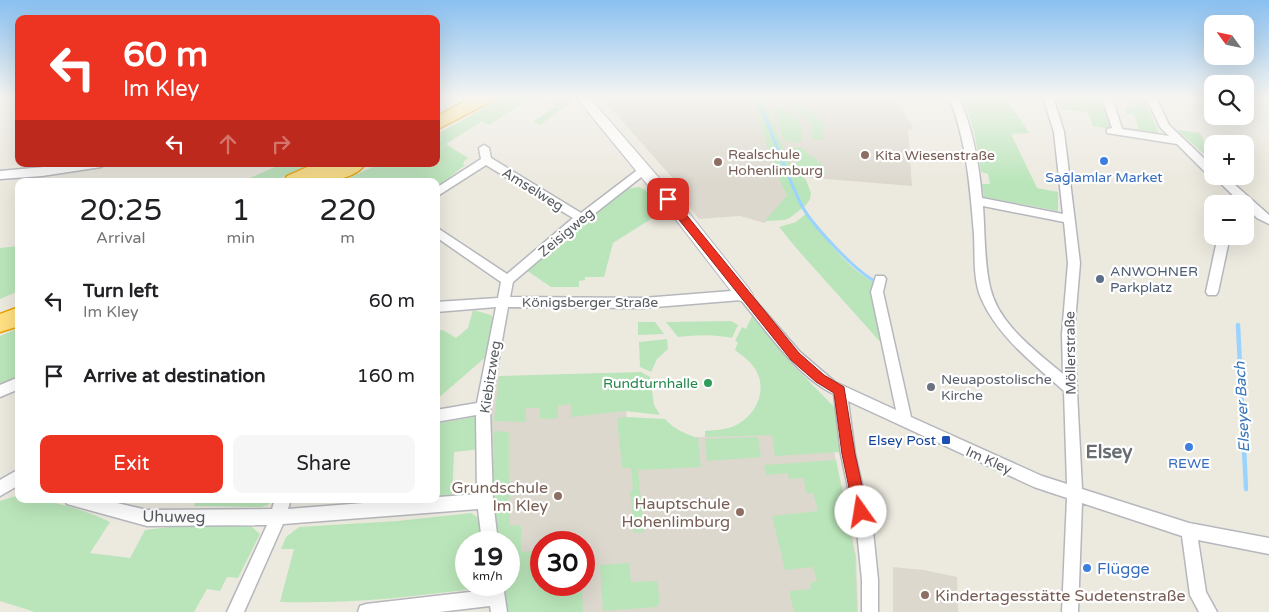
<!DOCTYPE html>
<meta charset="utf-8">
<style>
body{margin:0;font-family:"Varela Round",sans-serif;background:#f6f6f6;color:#202124;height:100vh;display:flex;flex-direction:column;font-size:19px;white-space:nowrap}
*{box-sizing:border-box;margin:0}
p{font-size:16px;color:#757577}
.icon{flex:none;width:28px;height:28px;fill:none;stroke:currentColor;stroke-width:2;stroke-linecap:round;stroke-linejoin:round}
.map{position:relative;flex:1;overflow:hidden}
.details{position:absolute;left:15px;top:178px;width:425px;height:325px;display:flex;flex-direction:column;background:#fff;border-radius:10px;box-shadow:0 5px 20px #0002}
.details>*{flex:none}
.hud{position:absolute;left:15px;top:15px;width:425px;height:152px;border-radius:10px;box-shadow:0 5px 20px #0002;background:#ed3423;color:#fff;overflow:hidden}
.needle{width:32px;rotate:303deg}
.tools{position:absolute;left:1204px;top:15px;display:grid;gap:10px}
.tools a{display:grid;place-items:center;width:50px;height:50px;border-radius:10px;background:#fff;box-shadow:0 5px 20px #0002;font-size:25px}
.speed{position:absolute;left:455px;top:531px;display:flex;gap:10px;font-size:25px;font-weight:700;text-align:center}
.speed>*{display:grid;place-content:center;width:65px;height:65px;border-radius:50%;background:#fff;box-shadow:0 5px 20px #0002;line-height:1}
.speed small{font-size:12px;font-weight:400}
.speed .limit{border:8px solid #d22;background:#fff;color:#111}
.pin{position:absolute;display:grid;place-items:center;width:42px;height:42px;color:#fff;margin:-21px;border-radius:10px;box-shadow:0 2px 8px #0006}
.me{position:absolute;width:55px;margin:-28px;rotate:347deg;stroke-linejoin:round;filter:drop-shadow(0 0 4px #0008)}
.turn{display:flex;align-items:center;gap:18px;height:105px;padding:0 25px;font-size:22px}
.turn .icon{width:65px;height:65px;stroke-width:2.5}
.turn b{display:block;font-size:35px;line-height:42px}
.lanes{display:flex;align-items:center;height:48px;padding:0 25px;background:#0003;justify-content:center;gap:25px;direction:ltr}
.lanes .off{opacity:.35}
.eta{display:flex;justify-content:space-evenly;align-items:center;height:85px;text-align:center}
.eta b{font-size:30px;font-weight:600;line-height:35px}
.primary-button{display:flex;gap:10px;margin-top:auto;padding:10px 25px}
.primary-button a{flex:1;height:58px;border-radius:10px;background:#ed3423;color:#fff;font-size:20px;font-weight:600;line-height:58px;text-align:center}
.primary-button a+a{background:#f6f6f6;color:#202124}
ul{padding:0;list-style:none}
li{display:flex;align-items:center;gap:15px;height:75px;padding:0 25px}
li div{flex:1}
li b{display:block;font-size:19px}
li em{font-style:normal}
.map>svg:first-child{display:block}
.education{fill:#dcd8ce;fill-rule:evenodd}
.green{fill:#bae5ba}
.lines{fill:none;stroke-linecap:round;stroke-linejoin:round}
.stream-far1{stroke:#9bd3ff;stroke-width:3}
.stream{stroke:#9bd3ff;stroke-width:4.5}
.street-casing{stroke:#b5b7bd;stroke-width:3}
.secondary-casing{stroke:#b5b9bf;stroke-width:2}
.highway-casing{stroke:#eaa300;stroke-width:3}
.street{fill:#fff;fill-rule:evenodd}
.secondary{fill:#fff;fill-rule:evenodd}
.highway{fill:#ffe082;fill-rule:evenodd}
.route{fill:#ed3423;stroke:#9a2217}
.education-dot{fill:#8d6e63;stroke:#fff;stroke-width:2}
.shop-dot{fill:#3f7fe0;stroke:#fff;stroke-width:2}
.service-dot{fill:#5c6f8a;stroke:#fff;stroke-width:2}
.leisure-dot{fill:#2e9e5b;stroke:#fff;stroke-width:2}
.worship-dot{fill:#6b7280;stroke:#fff;stroke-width:2}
.transit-dot{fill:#1a4fb4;stroke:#fff;stroke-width:2}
.labels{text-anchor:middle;stroke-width:4.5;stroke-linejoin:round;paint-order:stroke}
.education-label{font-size:14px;fill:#785e54;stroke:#fff;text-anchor:start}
.shop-label{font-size:14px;fill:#366cbe;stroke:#fff}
.street-label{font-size:14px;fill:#585c61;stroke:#fff}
.service-label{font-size:14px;fill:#4e5e75;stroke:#fff;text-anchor:start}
.worship-label{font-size:14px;fill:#5b616d;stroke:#fff;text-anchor:start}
.leisure-label{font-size:14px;fill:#27864d;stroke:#fff;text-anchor:end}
.transit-label{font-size:14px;fill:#164399;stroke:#fff;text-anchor:end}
.water-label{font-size:15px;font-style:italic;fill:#3a78bc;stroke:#fff}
.near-education-label{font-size:16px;fill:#785e54;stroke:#fff;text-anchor:end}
.near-street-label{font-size:16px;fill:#585c61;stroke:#fff}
.near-shop-label{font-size:16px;fill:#366cbe;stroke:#fff;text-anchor:start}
.district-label{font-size:19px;font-weight:bold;fill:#696e73;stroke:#fff}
</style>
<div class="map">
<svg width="1269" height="612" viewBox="0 0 1269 612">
<rect width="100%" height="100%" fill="#ece9df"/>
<g class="education">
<path d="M601 97H755L787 195 765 223 740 216 699 219 687 203 677 183Z"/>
<path d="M760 97H894L914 129 908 130 912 186 802 177 787 162Z"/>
<path d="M624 373 628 440 830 432 856 556 858 612H499L509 585V542H490L485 501 489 377ZM541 542H584V585H541Z"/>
<path d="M893 567 924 570 957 577 958 612H893Z"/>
</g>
<g class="green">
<path d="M504 97H532L489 125 482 121 446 144 468 158 464 161 463 165H465L436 188V181H343L379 164H436V135Z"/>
<path d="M557 97H571L572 101 540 125 533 122 556 106 549 103Z"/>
<path d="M738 97H763L789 162 806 180 811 193 810 199 806 205 791 217 785 220 765 221 787 195C772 166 763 134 755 102Z"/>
<path d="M961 97H1005L1029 133 1011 134 1037 188 1058 192V211L984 197 982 184H990L988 174 981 172C977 146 974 121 961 97Z"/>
<path d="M1058 97 1085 100V97H1104L1112 129 1093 126 1088 112 1061 109Z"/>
<path d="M1127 97H1144L1158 132 1157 135 1140 133 1139 131 1131 130V132L1123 128 1139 129 1134 115 1127 114 1125 107 1131 108Z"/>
<path d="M798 102 807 106 824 124 822 140 813 139 811 136 813 127 808 121 793 109V104Z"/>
<path d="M778 105C792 113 805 122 802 140L797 143 784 140 776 120 773 107Z"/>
<path d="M1177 130 1200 133 1212 156V161Z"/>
<path d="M800 147 823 166 826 172 820 177 808 176 794 161 790 152 794 148Z"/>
<path d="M282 164H311L274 181H243Z"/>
<path d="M639 187 645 190 657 205 648 210 654 217 613 243 604 277H585V280L579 281V287H551L526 270 625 189Z"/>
<path d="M807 213C824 238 848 269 875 283L883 345 797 249 779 227 796 222Z"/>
<path d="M19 246V291L0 299V248Z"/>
<path d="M473 310 491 315 494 321 488 355 436 400V331L443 330 456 338 468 328Z"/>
<path d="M752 316 791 363 835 408 841 452 775 456 772 435 705 437V431C715 430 727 430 736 425 758 414 769 386 753 366 748 359 741 355 735 350L738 342 735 341 742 327 746 329Z"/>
<path d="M731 321 738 325 732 338C715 334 696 335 678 337L666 322Z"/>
<path d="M638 322H655L664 334 638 335Z"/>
<path d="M19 328V380L0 388V336Z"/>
<path d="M667 339 668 349 657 359 651 372 640 367 639 342Z"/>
<path d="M641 372 650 377 654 405 660 415 625 411 571 417V404L558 406V418L540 419V408H526V422L494 421 499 376Z"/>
<path d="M479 416 480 449 454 452 452 497 403 503V499H436V424Z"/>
<path d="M627 417 665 419C674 429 685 434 698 438L701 467 638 470 644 532 634 533 630 491 633 490 631 468H622L617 418Z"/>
<path d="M494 431 509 432 510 526 521 525V552L541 550V585H582L583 612H506L503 585H509V542H497L493 511Z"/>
<path d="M758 437 761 457 707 461 705 439Z"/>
<path d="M836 460 855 555 857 612H794L789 591 811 589 810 583 817 581 813 567 785 570 772 516 818 511 813 493 807 494 803 478 789 479 787 473 766 475 764 465Z"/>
<path d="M19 495V499C49 499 83 509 110 522L90 553 130 558 145 530 177 526H251L260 534 238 578 227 577 220 591 207 589 194 612H35L0 601V501Z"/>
<path d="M196 499H272L268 505 261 507 194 506Z"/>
<path d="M471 513 483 521 486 542H466V585H482L479 588C413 597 348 604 280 602L294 549H281L286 537 299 527 398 521Z"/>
<path d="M629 563 631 582 657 581 660 602 657 607 603 611 600 565Z"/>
</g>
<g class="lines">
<path class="stream-far1" d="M757 97C772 132 784 169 801 204 810 223 856 272 875 281"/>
<path class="stream" d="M1238 325 1246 489"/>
<g class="street-casing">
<g id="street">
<path d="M949 97H959C973 130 979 163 982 198L1063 214 1054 132 1043 97H1053L1064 132 1080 263 1074 334 1082 489 1189 523 1269 538V554L1198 540 1206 592 1217 612H1199L1190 595 1182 536 1082 503 1078 612H1062L1067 498 1034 487 848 401 855 454 873 531 878 580V612H862V580L857 531 841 454 834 394C798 378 766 330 741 300L643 308 508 307 490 408 493 501 498 542H482L478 509 283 524 244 612H227L267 525 147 526 67 504 64 499H100L147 510 272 509 275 499H291L288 509 477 494 476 415 436 422V410L477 403 496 307 436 312V302L498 298 501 282 436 237V227L507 274 573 218 486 165 436 197V188L481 159 479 148 484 145 489 148 491 158 581 213 640 168 644 167 649 171 585 221 513 282 510 297 643 298 744 290 748 292 800 352 835 382 896 410 871 292 876 276H884L886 279 883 292 911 417 1042 476 1067 484 1064 391C1033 363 998 337 981 298 973 279 975 255 974 234 970 188 967 142 949 97ZM983 206 1064 222 1068 263 1062 334 1063 374C1036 351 998 324 990 287 984 261 985 232 983 206Z"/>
<path d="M1102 97H1112L1122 129 1169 136 1160 127 1146 97H1156L1169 125 1212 166V175H1208L1177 144 1107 133V129L1112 128Z"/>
<path d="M77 164H106L101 167 42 176 0 179V171Z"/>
<path d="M1213 176H1225L1269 215V224L1257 218 1245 207V204H1242Z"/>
<path d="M1218 236H1230L1218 292 1216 295H1208L1206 292Z"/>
<path d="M19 377V389L0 397V385Z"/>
<path d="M19 469V485L0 496V480Z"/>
<path d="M487 585H503L507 612H491L490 606 439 612H358L360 606 366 604 487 590Z"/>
</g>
</g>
<g class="secondary-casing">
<path id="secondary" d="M576 97H589L685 208 750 290 753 295 750 300 744 302 738 300 673 216Z"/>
</g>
<g class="highway-casing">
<g id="highway">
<path d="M472 97H494L492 101 436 130V117Z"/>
<path d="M314 164H365C352 185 305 182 284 181L287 176Z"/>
<path d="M19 307V326L0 332V314Z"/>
</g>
</g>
<use href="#street" class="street"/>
<use href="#secondary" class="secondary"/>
<use href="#highway" class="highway"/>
</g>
<linearGradient id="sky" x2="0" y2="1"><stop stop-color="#89c0f1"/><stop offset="0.53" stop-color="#f6f5f1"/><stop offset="1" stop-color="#f6f5f1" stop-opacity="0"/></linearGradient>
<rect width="1269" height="183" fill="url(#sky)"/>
<path class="route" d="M668 195 671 196 799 353 824 375 844 387 855 454 868 512 866 517 861 519 856 517 854 512 842 454 834 393 816 382 791 360 664 201 663 199Z"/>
<g class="education-dot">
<circle cx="865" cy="155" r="5"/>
<circle cx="718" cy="162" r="5"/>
<circle cx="558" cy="496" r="5"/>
<circle cx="740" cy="512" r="5"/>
<circle cx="925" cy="595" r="5"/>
</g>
<g class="shop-dot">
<circle cx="1104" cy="161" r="5"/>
<circle cx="1189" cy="447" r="5"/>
<circle cx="1087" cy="568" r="5"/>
</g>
<circle class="service-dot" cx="1100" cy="279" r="5"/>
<circle class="leisure-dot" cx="708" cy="383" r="5"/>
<circle class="worship-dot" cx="931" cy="387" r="5"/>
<rect class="transit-dot" x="941" y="435" width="10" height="10" rx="2.5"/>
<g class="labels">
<g class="education-label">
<text x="728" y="159">Realschule<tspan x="728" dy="16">Hohenlimburg</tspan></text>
<text x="875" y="160">Kita Wiesenstraße</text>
</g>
<g class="shop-label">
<text x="1104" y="182">Sağlamlar Market</text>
<text x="1189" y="468">REWE</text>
</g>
<g class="street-label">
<text transform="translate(533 189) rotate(32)" y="5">Amselweg</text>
<text transform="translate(566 232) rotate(-40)" y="5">Zeisigweg</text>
<text x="590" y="307">Königsberger Straße</text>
<text transform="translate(1070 353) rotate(-91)" y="5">Möllerstraße</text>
<text transform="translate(490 377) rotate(-81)" y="5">Kiebitzweg</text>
<text transform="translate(989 460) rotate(24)" y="5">Im Kley</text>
</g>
<g class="service-label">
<text x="1110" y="276">ANWOHNER<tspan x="1110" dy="16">Parkplatz</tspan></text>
</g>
<g class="worship-label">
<text x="941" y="384">Neuapostolische<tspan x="941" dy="16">Kirche</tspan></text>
</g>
<g class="leisure-label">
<text x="698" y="388">Rundturnhalle</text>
</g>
<g class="transit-label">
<text x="936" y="445">Elsey Post</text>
</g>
<g class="water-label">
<text transform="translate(1242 407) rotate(-93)" y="5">Elseyer Bach</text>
</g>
<g class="near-education-label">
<text x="548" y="493">Grundschule<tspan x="548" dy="18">Im Kley</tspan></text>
<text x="730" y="509">Hauptschule<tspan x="730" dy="18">Hohenlimburg</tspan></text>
<text x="935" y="601" text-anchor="start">Kindertagesstätte Sudetenstraße</text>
</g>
<g class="near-street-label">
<text transform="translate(174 516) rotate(1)" y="6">Uhuweg</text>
</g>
<g class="near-shop-label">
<text x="1097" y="574">Flügge</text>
</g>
<g class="district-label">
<text x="1109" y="458">Elsey</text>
</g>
</g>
</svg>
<div class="tools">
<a><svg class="needle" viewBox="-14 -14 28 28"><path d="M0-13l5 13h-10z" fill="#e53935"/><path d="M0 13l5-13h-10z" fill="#757577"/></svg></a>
<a><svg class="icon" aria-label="search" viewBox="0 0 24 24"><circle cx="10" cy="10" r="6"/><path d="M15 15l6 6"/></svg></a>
<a>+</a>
<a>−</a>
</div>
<div class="speed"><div>19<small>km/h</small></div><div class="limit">30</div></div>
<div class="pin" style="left:668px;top:199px;background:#d93025"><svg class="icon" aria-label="arrive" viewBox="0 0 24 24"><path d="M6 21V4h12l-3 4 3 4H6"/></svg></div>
<svg class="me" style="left:861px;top:512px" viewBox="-20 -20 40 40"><circle r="19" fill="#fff"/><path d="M0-13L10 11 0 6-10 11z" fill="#ed3423"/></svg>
<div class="hud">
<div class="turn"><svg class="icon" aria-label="left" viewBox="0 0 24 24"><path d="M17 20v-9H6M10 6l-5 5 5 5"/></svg><div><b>60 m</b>Im Kley</div></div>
<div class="lanes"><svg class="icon" aria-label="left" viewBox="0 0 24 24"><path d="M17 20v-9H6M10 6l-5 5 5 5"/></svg><svg class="icon off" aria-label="ahead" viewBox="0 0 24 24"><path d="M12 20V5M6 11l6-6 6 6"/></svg><svg class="icon off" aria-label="right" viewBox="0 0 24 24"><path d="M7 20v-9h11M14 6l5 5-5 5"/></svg></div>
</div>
<section class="details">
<div class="eta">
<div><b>20:25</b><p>Arrival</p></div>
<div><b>1</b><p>min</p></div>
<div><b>220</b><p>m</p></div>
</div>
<ul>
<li><svg class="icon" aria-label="left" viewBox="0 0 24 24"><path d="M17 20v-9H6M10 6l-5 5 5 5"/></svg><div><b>Turn left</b><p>Im Kley</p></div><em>60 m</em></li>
<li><svg class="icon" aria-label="arrive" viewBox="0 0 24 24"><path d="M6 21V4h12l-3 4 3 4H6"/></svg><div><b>Arrive at destination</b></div><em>160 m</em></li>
</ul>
<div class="primary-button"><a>Exit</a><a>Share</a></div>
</section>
</div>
